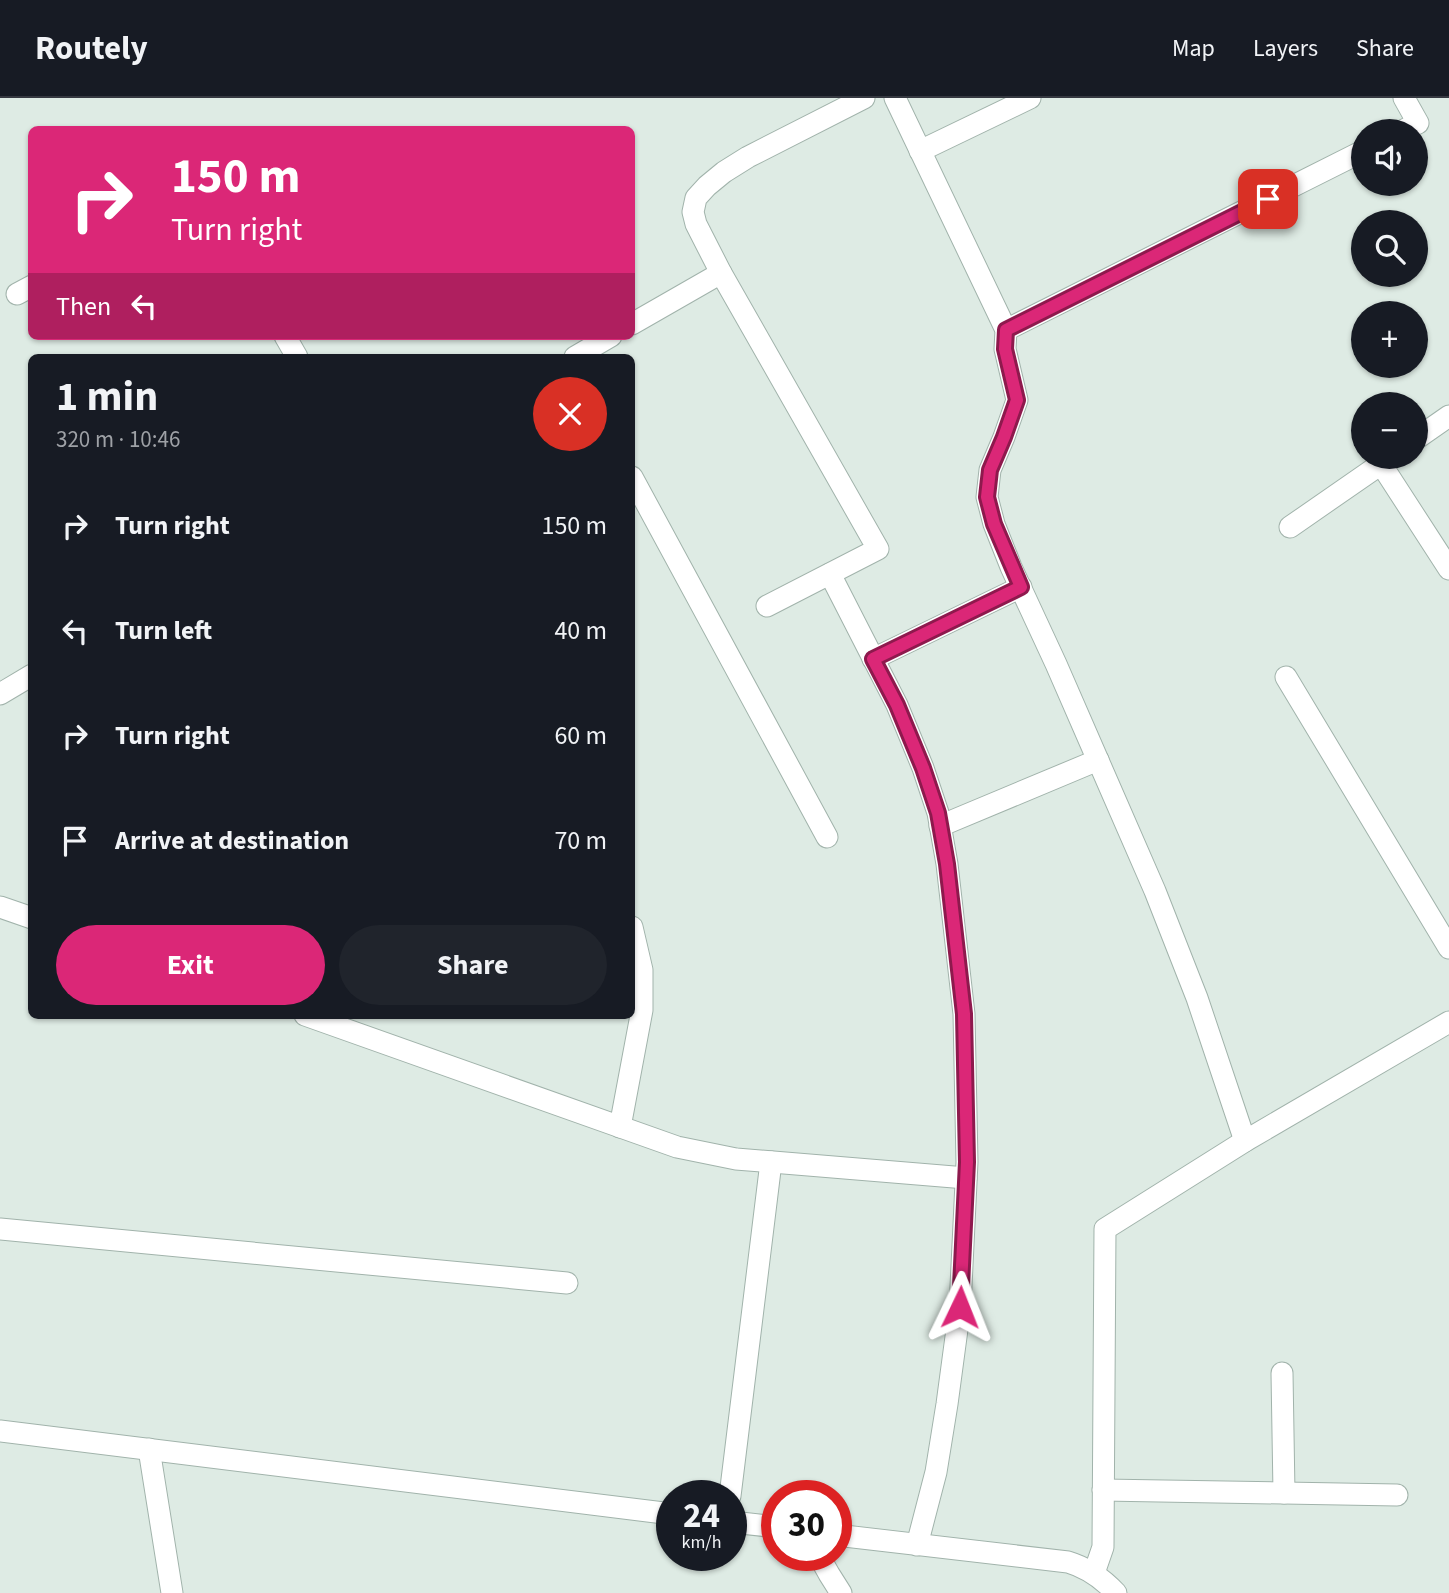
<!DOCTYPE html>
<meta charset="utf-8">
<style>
body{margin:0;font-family:"Source Sans 3",sans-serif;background:#20242c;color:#f1f3f6;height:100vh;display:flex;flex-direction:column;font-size:26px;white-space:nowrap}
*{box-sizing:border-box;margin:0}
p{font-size:23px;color:#9ea1a6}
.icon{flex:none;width:38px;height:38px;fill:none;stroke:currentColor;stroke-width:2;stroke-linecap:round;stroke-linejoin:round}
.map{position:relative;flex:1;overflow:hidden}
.side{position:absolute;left:28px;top:256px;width:607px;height:665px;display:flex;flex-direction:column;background:#171b24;border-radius:10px;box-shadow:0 2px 5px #0004}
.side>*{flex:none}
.top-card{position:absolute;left:28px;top:28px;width:607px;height:214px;border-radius:10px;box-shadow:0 2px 5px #0004;background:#db2777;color:#fff;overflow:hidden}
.tools{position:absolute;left:1351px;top:21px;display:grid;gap:14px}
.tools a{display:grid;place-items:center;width:77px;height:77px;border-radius:50%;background:#171b24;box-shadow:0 2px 5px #0004;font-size:35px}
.speed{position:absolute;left:656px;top:1382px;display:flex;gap:14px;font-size:35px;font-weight:700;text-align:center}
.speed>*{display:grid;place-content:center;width:91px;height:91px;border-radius:50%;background:#171b24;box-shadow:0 2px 5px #0004;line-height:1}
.speed small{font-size:18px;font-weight:400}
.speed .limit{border:10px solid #d22;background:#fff;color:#111}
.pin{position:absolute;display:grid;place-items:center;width:60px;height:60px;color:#fff;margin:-30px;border-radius:14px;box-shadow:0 4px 10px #0006}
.me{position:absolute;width:77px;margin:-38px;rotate:2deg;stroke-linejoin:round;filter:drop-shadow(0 0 5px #0008)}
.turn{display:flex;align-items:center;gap:24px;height:147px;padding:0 28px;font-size:32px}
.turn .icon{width:91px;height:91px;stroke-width:2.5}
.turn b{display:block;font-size:49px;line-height:60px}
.then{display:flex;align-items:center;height:66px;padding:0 28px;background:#0003;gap:14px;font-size:26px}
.round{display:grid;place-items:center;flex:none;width:74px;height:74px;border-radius:37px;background:#20242c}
.headline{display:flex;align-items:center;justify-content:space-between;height:119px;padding:0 28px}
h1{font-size:42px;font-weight:700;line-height:52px}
.cta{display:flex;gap:14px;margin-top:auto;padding:14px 28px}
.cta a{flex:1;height:80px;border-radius:42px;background:#db2777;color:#fff;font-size:28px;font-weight:700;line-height:80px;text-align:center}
.cta a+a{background:#20242c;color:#f1f3f6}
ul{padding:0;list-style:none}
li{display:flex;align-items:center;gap:21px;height:105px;padding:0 28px}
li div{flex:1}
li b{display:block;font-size:26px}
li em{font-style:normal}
header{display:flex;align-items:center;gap:42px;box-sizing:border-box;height:98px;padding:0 35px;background:#171b24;border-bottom:2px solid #363941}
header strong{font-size:33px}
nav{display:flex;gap:38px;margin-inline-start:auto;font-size:24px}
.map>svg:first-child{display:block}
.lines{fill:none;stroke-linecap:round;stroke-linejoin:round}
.minor-casing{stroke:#a1b3ab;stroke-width:23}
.minor{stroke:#fff;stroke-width:21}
.route-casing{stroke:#8e194d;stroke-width:18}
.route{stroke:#db2777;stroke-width:12}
</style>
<header>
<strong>Routely</strong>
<nav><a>Map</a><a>Layers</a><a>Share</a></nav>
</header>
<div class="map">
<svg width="1449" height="1495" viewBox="0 0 1449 1495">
<rect width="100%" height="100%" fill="#deebe4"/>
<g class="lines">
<g class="minor-casing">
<g id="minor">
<path d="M895 0 1006 232 1005 251 1017 302 1004 339 990 372 987 399 994 426 1011 469 1056 566 1155 793 1197 900 1245 1043"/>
<path d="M1402 33 1418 25 1404 0"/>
<path d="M920 53 1030 0"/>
<path d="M17 196 32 188"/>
<path d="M632 226 721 175"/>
<path d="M1006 232 1363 53"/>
<path d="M285 238 297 259"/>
<path d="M575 259 611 238"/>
<path d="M1416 341 1449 318"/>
<path d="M1381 366 1449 471"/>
<path d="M632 379 827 739"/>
<path d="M1290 429 1391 359"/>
<path d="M830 476 897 607 923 670 938 715 947 766 964 916 967 1064 960 1209 947 1306 936 1374 917 1447"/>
<path d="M767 508 878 451 721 175 696 126 693 114 696 100 707 88 724 74 748 59 864 0"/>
<path d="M873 561 1021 489"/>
<path d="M1286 579 1449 850"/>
<path d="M0 596 32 577"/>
<path d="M940 728 1098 662"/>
<path d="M0 809 32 820"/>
<path d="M305 917 677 1049 736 1061 966 1080"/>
<path d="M620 1029 642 912V872L632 829"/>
<path d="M0 1131 567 1185"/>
<path d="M1282 1275 1284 1395"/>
<path d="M0 1333 672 1416"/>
<path d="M149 1351 172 1495"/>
<path d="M1103 1392 1397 1397"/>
<path d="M730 1398 771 1064"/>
<path d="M732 1424 777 1429"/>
<path d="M836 1437 1068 1464C1088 1470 1102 1480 1116 1495"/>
<path d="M819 1458 829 1476 841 1495"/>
<path d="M1094 1475 1103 1449 1105 1131 1245 1043 1449 924"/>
</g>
</g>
<use href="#minor" class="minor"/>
</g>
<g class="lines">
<g class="route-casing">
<path id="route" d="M960 1209 967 1064 964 916 947 766 938 715 923 670 897 607 873 561 1021 489 994 426 987 399 990 372 1004 339 1017 302 1005 251 1006 232 1268 101"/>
</g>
<use href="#route" class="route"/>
</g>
</svg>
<div class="tools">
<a><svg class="icon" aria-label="sound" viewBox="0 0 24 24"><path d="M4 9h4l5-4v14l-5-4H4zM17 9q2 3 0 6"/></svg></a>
<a><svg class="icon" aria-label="search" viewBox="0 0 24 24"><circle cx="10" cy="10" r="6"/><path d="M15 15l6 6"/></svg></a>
<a>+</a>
<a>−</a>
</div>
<div class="speed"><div>24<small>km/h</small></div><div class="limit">30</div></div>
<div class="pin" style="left:1268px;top:101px;background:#d93025"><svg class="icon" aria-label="arrive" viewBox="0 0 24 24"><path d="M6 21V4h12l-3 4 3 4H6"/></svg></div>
<svg class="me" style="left:960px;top:1209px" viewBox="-20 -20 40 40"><path d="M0-17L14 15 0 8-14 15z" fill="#db2777" stroke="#fff" stroke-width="4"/></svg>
<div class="top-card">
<div class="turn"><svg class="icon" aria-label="right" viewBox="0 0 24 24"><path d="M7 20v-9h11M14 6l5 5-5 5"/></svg><div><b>150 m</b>Turn right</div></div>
<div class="then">Then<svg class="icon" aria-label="left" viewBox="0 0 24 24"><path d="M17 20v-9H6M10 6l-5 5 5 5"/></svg></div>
</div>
<section class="side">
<div class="headline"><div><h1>1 min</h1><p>320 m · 10:46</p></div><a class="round" style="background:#d93025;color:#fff"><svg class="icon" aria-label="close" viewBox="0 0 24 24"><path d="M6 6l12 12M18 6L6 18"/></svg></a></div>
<ul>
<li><svg class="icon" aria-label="right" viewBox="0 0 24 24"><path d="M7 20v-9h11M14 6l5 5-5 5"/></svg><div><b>Turn right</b></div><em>150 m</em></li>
<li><svg class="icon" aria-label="left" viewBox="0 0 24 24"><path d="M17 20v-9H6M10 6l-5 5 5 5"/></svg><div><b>Turn left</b></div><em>40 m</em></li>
<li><svg class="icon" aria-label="right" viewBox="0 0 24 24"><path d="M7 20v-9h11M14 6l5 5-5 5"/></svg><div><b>Turn right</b></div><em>60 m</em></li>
<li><svg class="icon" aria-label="arrive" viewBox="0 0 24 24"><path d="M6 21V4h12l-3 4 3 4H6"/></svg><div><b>Arrive at destination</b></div><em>70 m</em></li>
</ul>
<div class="cta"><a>Exit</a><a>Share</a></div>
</section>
</div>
